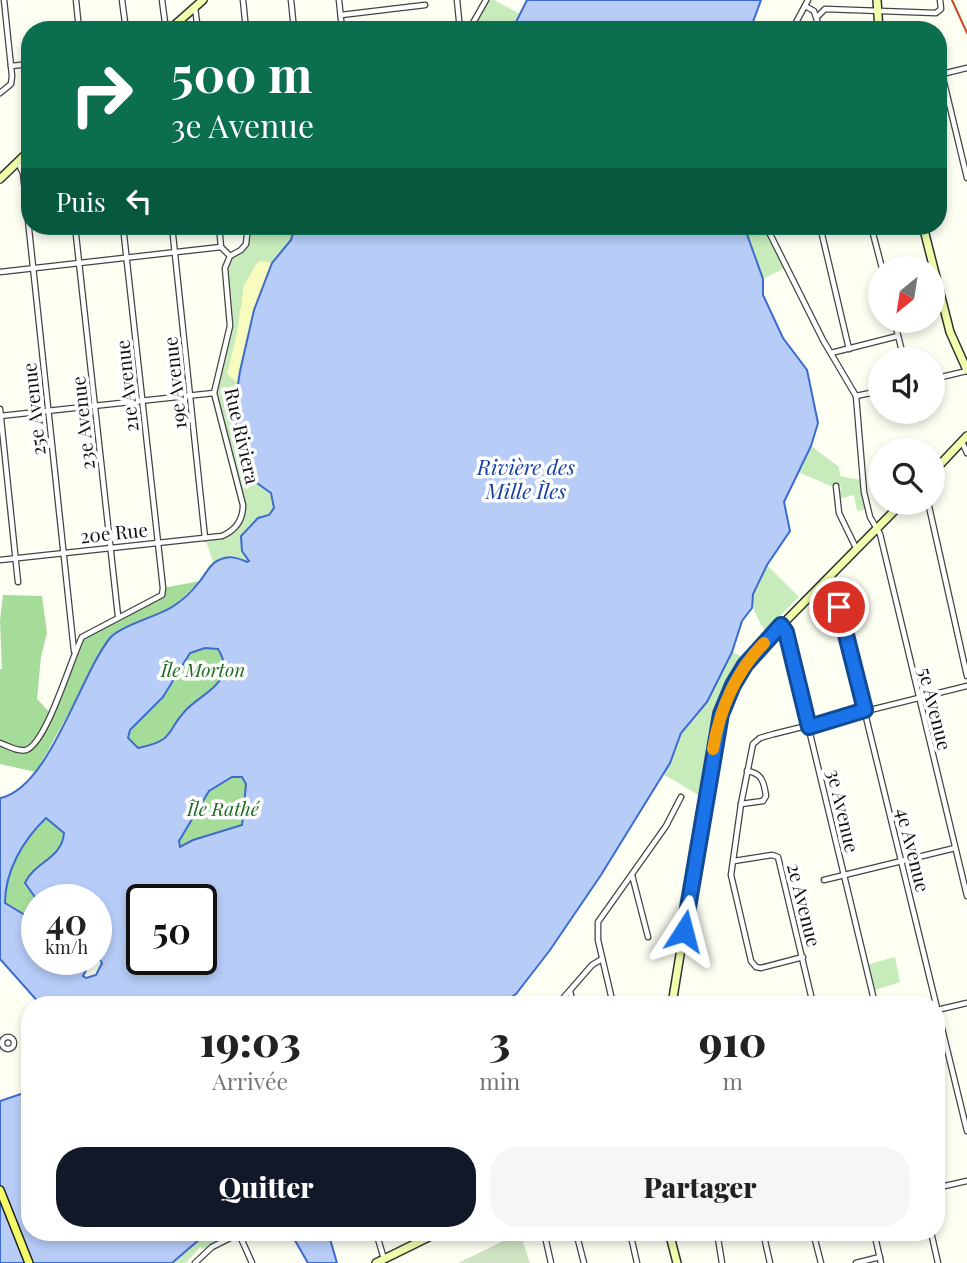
<!DOCTYPE html>
<html lang="fr">
<meta charset="utf-8">
<style>
body{margin:0;font-family:"Playfair Display",serif;background:#f6f6f6;color:#222;height:100vh;display:flex;flex-direction:column;font-size:26px;white-space:nowrap}
*{box-sizing:border-box;margin:0}
p{font-size:23px;color:#767676}
.icon{flex:none;width:38px;height:38px;fill:none;stroke:currentColor;stroke-width:2;stroke-linecap:round;stroke-linejoin:round}
.map{position:relative;flex:1;overflow:hidden}
.panel{position:absolute;left:21px;top:996px;width:924px;height:245px;display:flex;flex-direction:column;background:#fff;border-radius:28px;box-shadow:0 4px 10px #0003}
.panel>*{flex:none}
.hud{position:absolute;left:21px;top:21px;width:926px;height:214px;border-radius:28px;box-shadow:0 4px 10px #0003;background:#0b6e4f;color:#fff;overflow:hidden}
.needle{width:46px;rotate:210deg}
.fabs{position:absolute;left:868px;top:256px;display:grid;gap:14px}
.fabs a{display:grid;place-items:center;width:77px;height:77px;border-radius:50%;background:#fff;box-shadow:0 4px 10px #0003;font-size:35px}
.speed{position:absolute;left:21px;top:884px;display:flex;gap:14px;font-size:35px;font-weight:700;text-align:center}
.speed>*{display:grid;place-content:center;width:91px;height:91px;border-radius:50%;background:#fff;box-shadow:0 4px 10px #0003;line-height:1}
.speed small{font-size:18px;font-weight:400}
.speed .limit{border:4px solid #111;border-radius:10px;background:#fff;color:#111}
.pin{position:absolute;display:grid;place-items:center;width:60px;height:60px;color:#fff;margin:-30px;border:4px solid #fff;border-radius:50%;box-shadow:0 2px 7px #0007}
.me{position:absolute;width:77px;margin:-38px;rotate:9deg;stroke-linejoin:round;filter:drop-shadow(0 0 5px #0008)}
.turn{display:flex;align-items:center;gap:24px;height:147px;padding:0 35px;font-size:32px}
.turn .icon{width:91px;height:91px;stroke-width:2.5}
.turn b{display:block;font-size:49px;line-height:60px}
.then{display:flex;align-items:center;height:66px;padding:0 35px;background:#0003;gap:14px;font-size:26px}
.eta{display:flex;justify-content:space-evenly;align-items:center;height:119px;text-align:center}
.eta b{font-size:42px;font-weight:800;line-height:49px}
.action{display:flex;gap:14px;margin-top:auto;padding:14px 35px}
.action a{flex:1;height:80px;border-radius:28px;background:#111827;color:#fff;font-size:28px;font-weight:800;line-height:80px;text-align:center}
.action a+a{background:#f6f6f6;color:#222}
.map>svg:first-child{display:block}
.green{fill:#c7ebbb}
.forest{fill:#a5dc9a}
.sand{fill:#f8fcbf}
.cemetery{fill:#cfe3c3}
.water{fill:#b7cdf8;stroke:#3c6bd0;stroke-width:2;fill-rule:evenodd}
.lines{fill:none;stroke-linecap:round;stroke-linejoin:round}
.street-casing{stroke:#434343;stroke-width:7}
.secondary-casing{stroke:#323232;stroke-width:10}
.primary-casing{stroke:#212121;stroke-width:10}
.street{stroke:#fff;stroke-width:4.5}
.secondary{stroke:#f1ffae;stroke-width:7}
.primary{stroke:#f5fb68;stroke-width:7}
.tram{stroke:#c44924;stroke-width:2}
.route-casing{stroke:#114b97;stroke-width:18}
.route{stroke:#1a73e8;stroke-width:12}
.slow{stroke:#f59e0b;stroke-width:12}
.labels{text-anchor:middle;stroke-width:7;stroke-linejoin:round;paint-order:stroke}
.street-label{font-size:19px;fill:#101010;stroke:#fff}
.park-label{font-size:19px;font-style:italic;fill:#1e6b23;stroke:#fff}
.water-label{font-size:21px;font-style:italic;fill:#153ea6;stroke:#fff}
</style>
<div class="map">
<svg width="967" height="1263" viewBox="0 0 967 1263">
<rect width="100%" height="100%" fill="#fefff3"/>
<g class="green">
<path d="M486 0H494L520 14 512 30H469Z"/>
<path d="M248 226H295L291 240 272 263 234 411 242 467 247 476 271 493 274 508 269 515 258 518 247 562C234 556 226 557 213 562L205 538 230 533 243 513 214 392 229 330 223 267 246 244Z"/>
<path d="M744 226H766L787 267 763 279Z"/>
<path d="M811 446 839 467 840 476 861 480 867 509 857 511 854 495 839 499 841 487 838 484 831 486 798 472Z"/>
<path d="M767 565 799 597 765 631C745 597 751 598 767 565Z"/>
<path d="M732 652 743 657C713 702 709 745 700 796L663 774 670 763 681 733 707 702Z"/>
<path d="M895 957 900 982 872 991 866 965Z"/>
<path d="M208 1232H235L203 1249 200 1247 186 1263H172Z"/>
</g>
<g class="forest">
<path d="M200 581 174 606 112 635 36 772 0 764V669H2L0 621 3 595 42 596 47 633 41 657 37 699 51 714 82 637 162 595 163 588Z"/>
<path d="M205 648 218 649C237 681 206 691 187 709 164 731 177 738 138 748L127 738 130 730 163 697 190 653Z"/>
<path d="M233 777H242L246 784 242 826 193 840 180 848 179 841 209 791Z"/>
<path d="M46 818 64 833C62 860 35 861 25 883L37 900V912L25 915 5 903C5 870 23 841 46 818Z"/>
</g>
<path class="sand" d="M261 261 272 263 254 310 238 383 227 374 237 333 244 285 257 263Z"/>
<path class="cemetery" d="M520 1233 530 1263H458Z"/>
<g class="water">
<path d="M527 0H761L750 30H512Z"/>
<path d="M295 226H744L763 279V295L783 338 807 370 818 423 811 446 784 502 790 531 767 565 753 594 752 608 742 621 732 652 707 702 681 733 670 763 601 875 550 950 516 994 501 1004H40L0 959V798C49 789 80 675 110 638 120 626 158 616 172 607 182 601 193 590 200 581 206 574 209 565 217 561 228 555 236 557 247 562L249 561 242 551 241 536 258 518 269 515 274 508 271 493 247 476 242 467 234 411 240 371 254 310 272 263 291 240ZM205 648 218 649C238 681 205 691 187 709 165 731 177 740 138 748L128 738 130 730 163 697 190 653ZM232 777H242L246 784 242 825 193 840 180 847 179 841 209 791ZM46 818 64 833C62 859 34 862 25 883L37 900H96V954L102 963 96 975 86 978 83 976 92 959H37V912L25 915 5 903C5 871 23 840 46 818ZM142 900H201V959H142Z"/>
<path d="M30 1091V1232H208L172 1263H0V1101Z"/>
<path d="M290 1232H328L337 1263H308Z"/>
</g>
<g class="lines">
<g class="street-casing">
<g id="street">
<path d="M76 0 79 30"/>
<path d="M122 0 126 30"/>
<path d="M162 0 166 30"/>
<path d="M243 0 246 30"/>
<path d="M291 0 294 30"/>
<path d="M339 0 342 30"/>
<path d="M457 0 460 30"/>
<path d="M805 6 814 11 820 30"/>
<path d="M195 8 198 30"/>
<path d="M341 15 425 5"/>
<path d="M817 17 825 9 936 13 941 9 940 0"/>
<path d="M469 30 486 0"/>
<path d="M792 30 808 0"/>
<path d="M11 66 30 64"/>
<path d="M942 74 967 178"/>
<path d="M938 75 967 68"/>
<path d="M0 93 11 84 12 76 4 0"/>
<path d="M18 163 23 173 74 651"/>
<path d="M75 226 118 616"/>
<path d="M172 226 205 538"/>
<path d="M219 226 221 247 230 256"/>
<path d="M766 226 823 340 856 396 864 492 870 517 880 534 967 896"/>
<path d="M820 226 849 349"/>
<path d="M871 226 882 268"/>
<path d="M0 272 221 247"/>
<path d="M894 320 904 359"/>
<path d="M831 353 898 336"/>
<path d="M933 379 967 371"/>
<path d="M856 396 880 391"/>
<path d="M0 409 18 582"/>
<path d="M917 411 919 418"/>
<path d="M0 416 214 393"/>
<path d="M962 442 967 453"/>
<path d="M836 486 839 513 856 548"/>
<path d="M928 502 967 676"/>
<path d="M0 560 222 536C236 530 243 520 243 505L214 393 230 326 225 268 230 256 241 250 246 244 248 226"/>
<path d="M829 576 833 582 967 1131"/>
<path d="M781 626 786 634 875 1004"/>
<path d="M0 743C8 746 18 752 26 750 47 743 71 658 82 637L162 595 163 588 123 226"/>
<path d="M741 804 763 801 766 796C764 782 762 773 747 771"/>
<path d="M734 861 772 855 778 857 813 1004"/>
<path d="M632 875 648 937"/>
<path d="M824 880 955 848"/>
<path d="M803 957 761 968 756 967 751 961 731 875 741 804 753 744 760 738 774 734 967 686"/>
<path d="M570 991 573 1004"/>
<path d="M558 1004 592 965 602 959"/>
<path d="M613 1004 598 940V922L666 826 681 797"/>
<path d="M937 1010 967 1003"/>
<circle cx="8" cy="1043" r="6"/>
<path d="M936 1188 967 1181"/>
<path d="M376 1232 384 1259"/>
<path d="M544 1232 551 1263"/>
<path d="M576 1232 584 1263"/>
<path d="M630 1232 637 1263"/>
<path d="M717 1232 722 1263"/>
<path d="M763 1232 770 1263"/>
<path d="M813 1232 821 1263"/>
<path d="M874 1232 881 1263"/>
<path d="M931 1232 938 1263"/>
<path d="M195 1263 212 1247 236 1235 240 1236 252 1263"/>
<path d="M856 1263 880 1257"/>
</g>
</g>
<g class="secondary-casing">
<g id="secondary">
<path d="M877 0 879 30"/>
<path d="M169 30 203 0"/>
<path d="M0 179 30 150"/>
<path d="M923 226 950 332 967 370"/>
<path d="M933 472 967 436"/>
<path d="M672 1004 716 733C723 701 737 672 759 648L903 502"/>
<path d="M669 1232 677 1263"/>
<path d="M376 1263 439 1232"/>
</g>
</g>
<g class="primary-casing">
<path id="primary" d="M0 1190 29 1263"/>
</g>
<use href="#street" class="street"/>
<use href="#secondary" class="secondary"/>
<use href="#primary" class="primary"/>
<path class="tram" d="M952 0 967 33"/>
</g>
<g class="lines">
<g class="route-casing">
<path id="route" d="M684 931 721 714 733 685 745 665 781 625 786 632 809 727 865 710 839 607"/>
</g>
<use href="#route" class="route"/>
<path class="slow" d="M713 749C720 708 735 673 764 643"/>
</g>
<g class="labels">
<g class="street-label">
<text transform="translate(175 383) rotate(-96)" y="7">19e Avenue</text>
<text transform="translate(127 386) rotate(-96)" y="7">21e Avenue</text>
<text transform="translate(34 409) rotate(-96)" y="7">25e Avenue</text>
<text transform="translate(83 423) rotate(-96)" y="7">23e Avenue</text>
<text transform="translate(242 436) rotate(77)" y="7">Rue Riviera</text>
<text transform="translate(114 533) rotate(-6)" y="7">20e Rue</text>
<text transform="translate(935 709) rotate(76)" y="7">5e Avenue</text>
<text transform="translate(843 811) rotate(77)" y="7">3e Avenue</text>
<text transform="translate(913 850) rotate(76)" y="7">4e Avenue</text>
<text transform="translate(804 905) rotate(76)" y="7">2e Avenue</text>
</g>
<g class="park-label">
<text x="203" y="677">Île Morton</text>
<text x="223" y="816">Île Rathé</text>
</g>
<g class="water-label">
<text x="526" y="475">Rivière des<tspan x="526" dy="24">Mille Îles</tspan></text>
</g>
</g>
</svg>
<div class="fabs">
<a><svg class="needle" viewBox="-14 -14 28 28"><path d="M0-13l5 13h-10z" fill="#e53935"/><path d="M0 13l5-13h-10z" fill="#767676"/></svg></a>
<a><svg class="icon" aria-label="sound" viewBox="0 0 24 24"><path d="M4 9h4l5-4v14l-5-4H4zM17 9q2 3 0 6"/></svg></a>
<a><svg class="icon" aria-label="search" viewBox="0 0 24 24"><circle cx="10" cy="10" r="6"/><path d="M15 15l6 6"/></svg></a>
</div>
<div class="speed"><div>40<small>km/h</small></div><div class="limit">50</div></div>
<div class="pin" style="left:839px;top:607px;background:#d93025"><svg class="icon" aria-label="arrive" viewBox="0 0 24 24"><path d="M6 21V4h12l-3 4 3 4H6"/></svg></div>
<svg class="me" style="left:684px;top:931px" viewBox="-20 -20 40 40"><path d="M0-17L14 15 0 8-14 15z" fill="#1a73e8" stroke="#fff" stroke-width="4"/></svg>
<div class="hud">
<div class="turn"><svg class="icon" aria-label="right" viewBox="0 0 24 24"><path d="M7 20v-9h11M14 6l5 5-5 5"/></svg><div><b>500 m</b>3e Avenue</div></div>
<div class="then">Puis<svg class="icon" aria-label="left" viewBox="0 0 24 24"><path d="M17 20v-9H6M10 6l-5 5 5 5"/></svg></div>
</div>
<section class="panel">
<div class="eta">
<div><b>19:03</b><p>Arrivée</p></div>
<div><b>3</b><p>min</p></div>
<div><b>910</b><p>m</p></div>
</div>
<div class="action"><a>Quitter</a><a>Partager</a></div>
</section>
</div>
